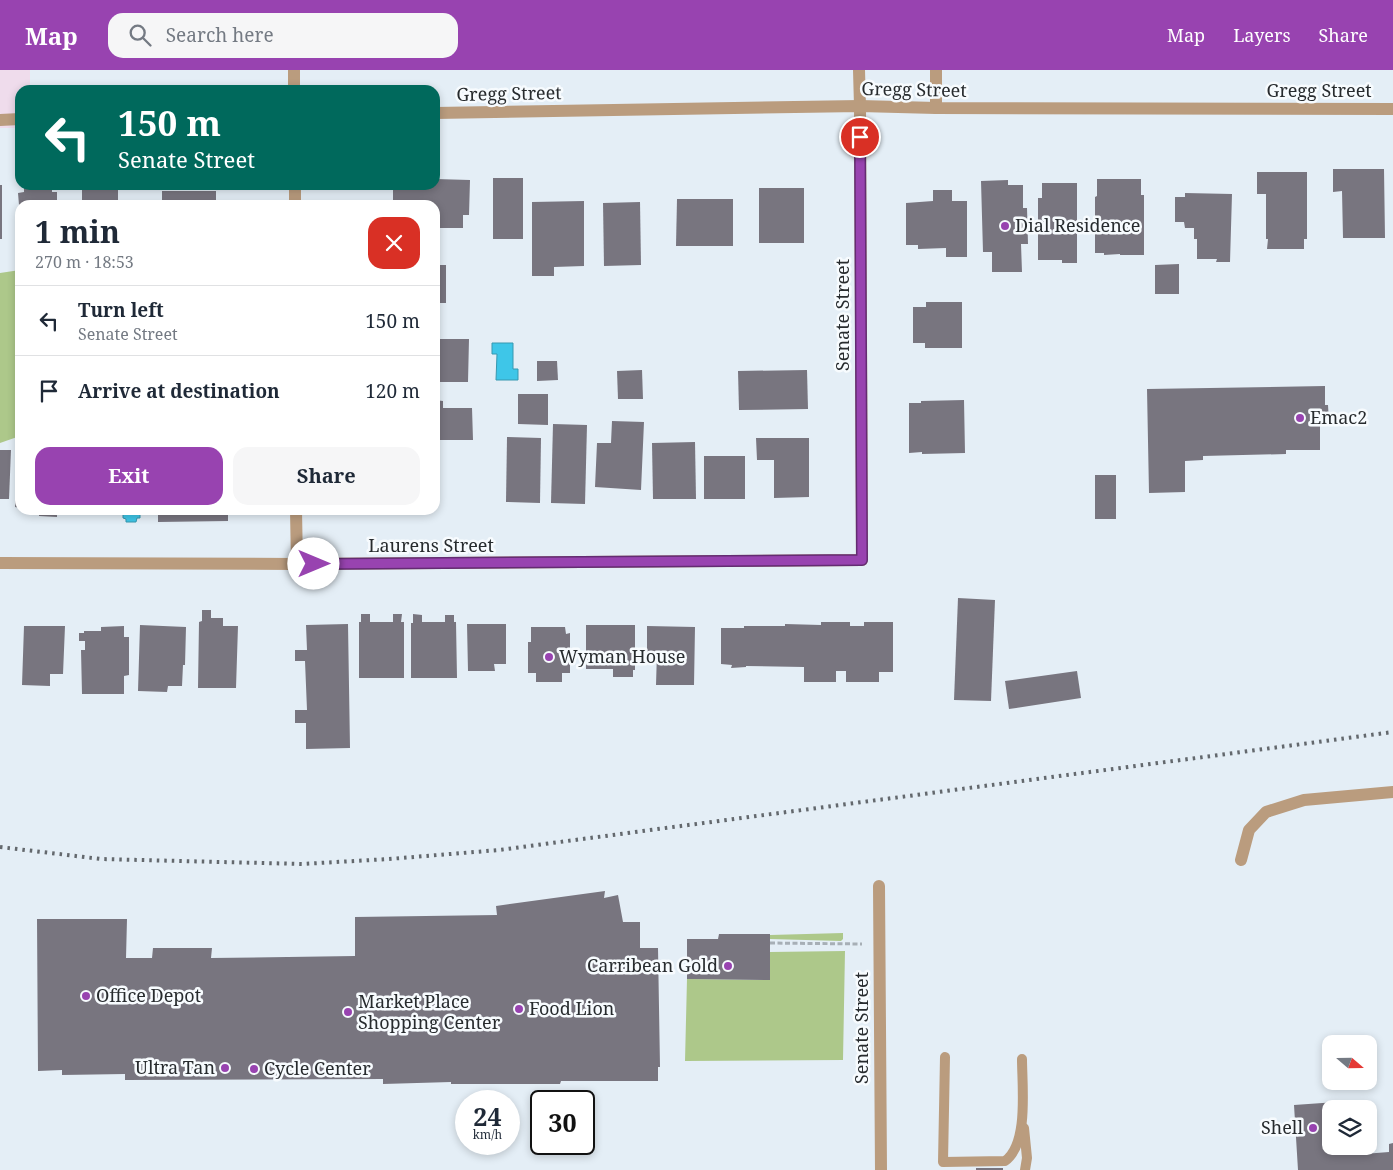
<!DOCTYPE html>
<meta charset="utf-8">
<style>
body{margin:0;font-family:"Noto Serif",serif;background:#f6f6f7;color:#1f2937;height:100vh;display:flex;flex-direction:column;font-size:19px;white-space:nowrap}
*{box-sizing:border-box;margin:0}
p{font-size:16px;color:#747a83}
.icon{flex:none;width:28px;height:28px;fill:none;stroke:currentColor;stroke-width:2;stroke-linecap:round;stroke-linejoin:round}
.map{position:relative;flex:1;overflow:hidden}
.side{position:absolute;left:15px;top:130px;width:425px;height:315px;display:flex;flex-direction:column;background:#fff;border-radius:15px;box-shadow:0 2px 8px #0003}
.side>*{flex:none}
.guide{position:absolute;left:15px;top:15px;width:425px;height:105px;border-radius:15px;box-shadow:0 2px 8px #0003;background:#00695c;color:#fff;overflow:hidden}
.needle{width:32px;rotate:110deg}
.buttons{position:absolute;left:1322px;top:965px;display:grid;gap:10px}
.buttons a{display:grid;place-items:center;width:55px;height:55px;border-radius:10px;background:#fff;box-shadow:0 2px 8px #0003;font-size:25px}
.speed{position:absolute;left:455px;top:1020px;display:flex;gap:10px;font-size:25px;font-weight:700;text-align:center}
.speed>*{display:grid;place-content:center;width:65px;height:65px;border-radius:50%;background:#fff;box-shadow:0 2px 8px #0003;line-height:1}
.speed small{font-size:12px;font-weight:400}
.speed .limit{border:2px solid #111;border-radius:8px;background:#fff;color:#111}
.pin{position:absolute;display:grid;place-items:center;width:42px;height:42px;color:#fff;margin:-21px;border:2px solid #fff;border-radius:50%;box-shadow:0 1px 5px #0007}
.me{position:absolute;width:55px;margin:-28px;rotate:90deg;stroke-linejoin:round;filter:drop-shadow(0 0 4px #0008)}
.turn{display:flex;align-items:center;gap:18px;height:105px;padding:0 20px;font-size:22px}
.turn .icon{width:65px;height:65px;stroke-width:2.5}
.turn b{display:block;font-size:35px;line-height:42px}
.round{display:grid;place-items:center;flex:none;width:52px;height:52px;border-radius:15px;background:#f6f6f7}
.headline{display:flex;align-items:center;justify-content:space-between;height:85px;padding:0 20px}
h1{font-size:30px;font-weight:700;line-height:38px}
.button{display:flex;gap:10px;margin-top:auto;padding:10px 20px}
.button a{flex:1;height:58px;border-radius:15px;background:#9843b0;color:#fff;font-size:20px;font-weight:700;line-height:58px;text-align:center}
.button a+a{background:#f6f6f7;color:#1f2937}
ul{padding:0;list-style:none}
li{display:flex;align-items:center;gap:15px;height:70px;padding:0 20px;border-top:1px solid #e0e1e3}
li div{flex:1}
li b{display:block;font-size:19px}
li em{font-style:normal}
header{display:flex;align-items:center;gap:30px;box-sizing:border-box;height:70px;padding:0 25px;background:#9843b0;color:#fff}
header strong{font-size:24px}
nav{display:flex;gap:28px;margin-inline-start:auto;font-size:18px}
.search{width:350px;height:45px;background:#f6f6f7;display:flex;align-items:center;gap:12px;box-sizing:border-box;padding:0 18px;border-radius:15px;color:#747a83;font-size:19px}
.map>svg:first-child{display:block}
.education{fill:#efdcec}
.green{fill:#adc88a}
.water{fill:#3ec6e8;stroke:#3798b0}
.building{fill:#78757f}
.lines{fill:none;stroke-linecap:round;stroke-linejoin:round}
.path{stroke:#a7afb6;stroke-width:3;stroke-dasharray:5 2.5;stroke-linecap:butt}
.service{stroke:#ba9c7e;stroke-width:10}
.minor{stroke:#ba9c7e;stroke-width:12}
.tertiary{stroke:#ba9c7e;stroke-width:12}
.rail{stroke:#63686d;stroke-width:4;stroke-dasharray:2.5 5;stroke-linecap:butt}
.route-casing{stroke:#632c72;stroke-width:12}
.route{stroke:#9843b0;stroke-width:9}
.poi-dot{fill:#9843b0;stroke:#f7fbfe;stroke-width:2}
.labels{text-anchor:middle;stroke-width:5;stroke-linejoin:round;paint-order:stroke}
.street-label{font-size:18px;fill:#272b2e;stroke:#f7fbfe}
.poi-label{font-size:18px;fill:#272b2e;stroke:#f7fbfe;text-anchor:start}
</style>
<header>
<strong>Map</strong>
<div class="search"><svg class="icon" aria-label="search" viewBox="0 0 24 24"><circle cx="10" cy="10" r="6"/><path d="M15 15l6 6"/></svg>Search here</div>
<nav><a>Map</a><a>Layers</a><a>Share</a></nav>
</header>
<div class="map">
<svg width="1393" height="1100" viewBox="0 0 1393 1100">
<rect width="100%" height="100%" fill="#e4eef6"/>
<path class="education" d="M0 0H30V20H20V58H0Z"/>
<g class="green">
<path d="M20 200V366L0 373V203Z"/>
<path d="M843 863V869L841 871 770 869V865Z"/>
<path d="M845 881 843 990 685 991 687 909 769 910 770 882Z"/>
</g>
<g class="water">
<path d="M492 273H513V299H518V310H496L497 284H492Z"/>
<path d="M123 440H140V448H137L136 452H126V449L123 448Z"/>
</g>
<g class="building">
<path d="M1333 99H1384L1385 168H1343L1342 121 1333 122Z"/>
<path d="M1257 102H1307V169H1304V179H1267L1268 169H1266V124H1257Z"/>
<rect x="493" y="108" width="30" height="61"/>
<path d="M435 109 470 110 469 145H463V158H435V135H393V115H435Z"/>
<path d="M1097 109H1141V125H1144V185H1120V184L1104 185V183H1095V127L1097 126Z"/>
<path d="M1008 110V115H1023V138H1027L1028 174H1021L1022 202H992V182H983L981 111Z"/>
<path d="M1042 113H1077V193H1062V190H1038V128H1042Z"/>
<rect x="0" y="115" width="2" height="54"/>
<path d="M24 115H52V122H57V135H19L18 123 24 122Z"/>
<rect x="82" y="115" width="36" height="20"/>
<rect x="759" y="118" width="45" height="55"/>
<path d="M933 120H952V131H967V187H946V178L918 179V175H906V133L933 131Z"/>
<rect x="162" y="121" width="54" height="14"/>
<path d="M1185 123 1232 124 1230 192H1216L1217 189H1197V169H1194V158H1185L1184 152H1175V127H1185Z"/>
<path d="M677 129H733V176H676Z"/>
<path d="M584 131V196L554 197V206H532V132Z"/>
<path d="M640 132 641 195 604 196 603 133Z"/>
<path d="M1179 194V224H1155V195Z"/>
<rect x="435" y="195" width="11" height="38"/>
<path d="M926 232H962V278H925V273H913V237H926Z"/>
<path d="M435 263H440V269H469L468 312H435Z"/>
<path d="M537 291H557L558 310 537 311Z"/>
<path d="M642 300 643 329H618L617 301Z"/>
<path d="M807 300 808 339 739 340 738 301Z"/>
<path d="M1325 316V335H1328L1329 352H1320V380H1286V384L1203 386V390L1185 391V422L1149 423 1147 319Z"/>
<path d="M518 324H548V355L518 354Z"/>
<path d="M435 330 443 331V338H472L473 370H435Z"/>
<path d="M964 330 965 383 922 384V382L909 383V333H921V331Z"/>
<path d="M612 351 644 352 641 420 595 417 597 373H611Z"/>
<path d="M553 354 587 355 585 434 551 433Z"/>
<path d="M507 367 541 368 540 433 506 432Z"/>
<path d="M756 368H809V427L774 428V390H757Z"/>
<path d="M695 372 696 429H653L652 373Z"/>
<path d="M0 380H11L9 429H0Z"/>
<rect x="704" y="386" width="41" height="43"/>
<path d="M18 389H20V438L15 437Z"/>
<rect x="1095" y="405" width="21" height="44"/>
<path d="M39 440H57V447L39 446Z"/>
<path d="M158 440H228V451L158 452Z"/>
<path d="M958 528 995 530 991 631 954 630Z"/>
<path d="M202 540H211V548H223V556H238L236 618H198L199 552 202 551Z"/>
<path d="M361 544H370V552H393V544H402L401 552H404V608H359V552H361Z"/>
<path d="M413 544 422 545V552H445V545H454V552H456L457 608H411V553H413Z"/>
<path d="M821 552H850V556H864V552H893V602H879V612H846V601H836V612H804V597L746 596V597L731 598 732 595 721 594V558H744V556H785V554L821 555Z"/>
<path d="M348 554 350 678 306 679V653H295V640H307L305 591H295V580H307L306 555Z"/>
<path d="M467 554H506V594H494L495 601H468Z"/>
<path d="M140 555 186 557 185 595H183L182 616H168L167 622 138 621Z"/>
<path d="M586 555H635V600H633V607H613V599H586Z"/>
<path d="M24 556H65L63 604H50V616L22 615Z"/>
<path d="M124 556V567H129V605L124 606V624H82L81 580H85V571H79V563H84V561H101V557Z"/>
<path d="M647 556 695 557 694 615H656L657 582H647Z"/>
<path d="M531 557H565L566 564 570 563V603H562V612H536V603H528V572H531Z"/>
<path d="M1077 601 1081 628 1009 639 1005 611Z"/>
<path d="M605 821 604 828 618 825 623 852H640V878H658L660 997H658V1011H561L560 1014H451V1012L383 1014V1009L125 1010V1004L62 1005V1000L38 1001 37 849H127L126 888H152L153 878H212L211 888 355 886V847L497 845 496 836Z"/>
<path d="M719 864H770V910L687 909V869H718Z"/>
<path d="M1351 1031V1039H1331V1076H1351V1085L1389 1082V1074L1393 1073V1100H1298L1294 1035Z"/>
<rect x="976" y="1098" width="27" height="2"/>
</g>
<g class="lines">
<path class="path" d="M770 873 862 874"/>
<g class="service">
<path d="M945 987 943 1092 1005 1091C1029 1074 1022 1016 1022 989"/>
<path d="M1024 1058 1027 1088 1025 1100"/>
</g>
<g class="minor">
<path d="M295 115V135"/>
<path d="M296 440 297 494"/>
<path d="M0 493 297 494 862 490 860 36"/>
<path d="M1241 790 1249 760 1266 742 1304 730 1393 722"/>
<path d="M879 816 881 1100"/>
</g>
<g class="tertiary">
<path d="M294 0V20"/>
<path d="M859 0 860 36"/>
<path d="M936 0V38"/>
<path d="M435 43 860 36 936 38 1393 39"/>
<path d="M0 50 20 49"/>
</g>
<path class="rail" d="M0 777 101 789 302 794 389 789 499 780 1393 662"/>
</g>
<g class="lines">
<g class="route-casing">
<path id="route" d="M314 494 862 490 860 67"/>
</g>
<use href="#route" class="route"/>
</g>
<g class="poi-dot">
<circle cx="1005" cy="156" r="5"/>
<circle cx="1300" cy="348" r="5"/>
<circle cx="549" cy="587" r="5"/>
<circle cx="728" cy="896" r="5"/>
<circle cx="86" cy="926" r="5"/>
<circle cx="519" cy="939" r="5"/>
<circle cx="348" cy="942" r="5"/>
<circle cx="225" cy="998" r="5"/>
<circle cx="254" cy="999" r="5"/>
<circle cx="1313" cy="1058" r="5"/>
</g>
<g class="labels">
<g class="street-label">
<text transform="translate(914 20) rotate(1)" y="6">Gregg Street</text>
<text x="1319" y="27">Gregg Street</text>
<text transform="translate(509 24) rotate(-1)" y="6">Gregg Street</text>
<text transform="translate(843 245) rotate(-90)" y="6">Senate Street</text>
<text x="431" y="482">Laurens Street</text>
<text transform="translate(862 958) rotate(-90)" y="6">Senate Street</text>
</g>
<g class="poi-label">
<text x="1015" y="162">Dial Residence</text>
<text x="1310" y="354">Emac2</text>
<text x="559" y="593">Wyman House</text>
<text x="718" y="902" text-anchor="end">Carribean Gold</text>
<text x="96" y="932">Office Depot</text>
<text x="358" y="938">Market Place<tspan x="358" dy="21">Shopping Center</tspan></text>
<text x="529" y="945">Food Lion</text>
<text x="215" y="1004" text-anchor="end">Ultra Tan</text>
<text x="264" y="1005">Cycle Center</text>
<text x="1303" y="1064" text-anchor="end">Shell</text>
</g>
</g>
</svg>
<div class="buttons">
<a><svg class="needle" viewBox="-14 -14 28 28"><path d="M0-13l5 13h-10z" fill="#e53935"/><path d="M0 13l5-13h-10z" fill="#747a83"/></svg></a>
<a><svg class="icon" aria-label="layers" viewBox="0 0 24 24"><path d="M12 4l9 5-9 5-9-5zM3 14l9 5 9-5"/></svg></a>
</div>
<div class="speed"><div>24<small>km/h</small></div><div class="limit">30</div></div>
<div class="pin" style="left:860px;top:67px;background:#d93025"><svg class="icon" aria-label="arrive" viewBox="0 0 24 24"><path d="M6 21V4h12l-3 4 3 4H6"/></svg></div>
<svg class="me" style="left:314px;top:494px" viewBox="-20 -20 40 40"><circle r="19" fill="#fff"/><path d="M0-13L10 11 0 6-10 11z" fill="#9843b0"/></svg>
<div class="guide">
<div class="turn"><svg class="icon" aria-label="left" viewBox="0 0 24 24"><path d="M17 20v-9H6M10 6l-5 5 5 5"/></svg><div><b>150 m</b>Senate Street</div></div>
</div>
<section class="side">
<div class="headline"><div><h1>1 min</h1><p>270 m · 18:53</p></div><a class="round" style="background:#d93025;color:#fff"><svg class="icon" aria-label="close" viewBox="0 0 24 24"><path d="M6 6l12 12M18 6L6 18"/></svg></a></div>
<ul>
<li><svg class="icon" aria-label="left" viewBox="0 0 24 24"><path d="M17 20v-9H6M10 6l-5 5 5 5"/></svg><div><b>Turn left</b><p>Senate Street</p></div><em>150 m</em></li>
<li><svg class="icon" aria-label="arrive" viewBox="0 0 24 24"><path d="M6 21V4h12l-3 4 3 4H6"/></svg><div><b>Arrive at destination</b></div><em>120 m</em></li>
</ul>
<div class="button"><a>Exit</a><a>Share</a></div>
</section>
</div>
